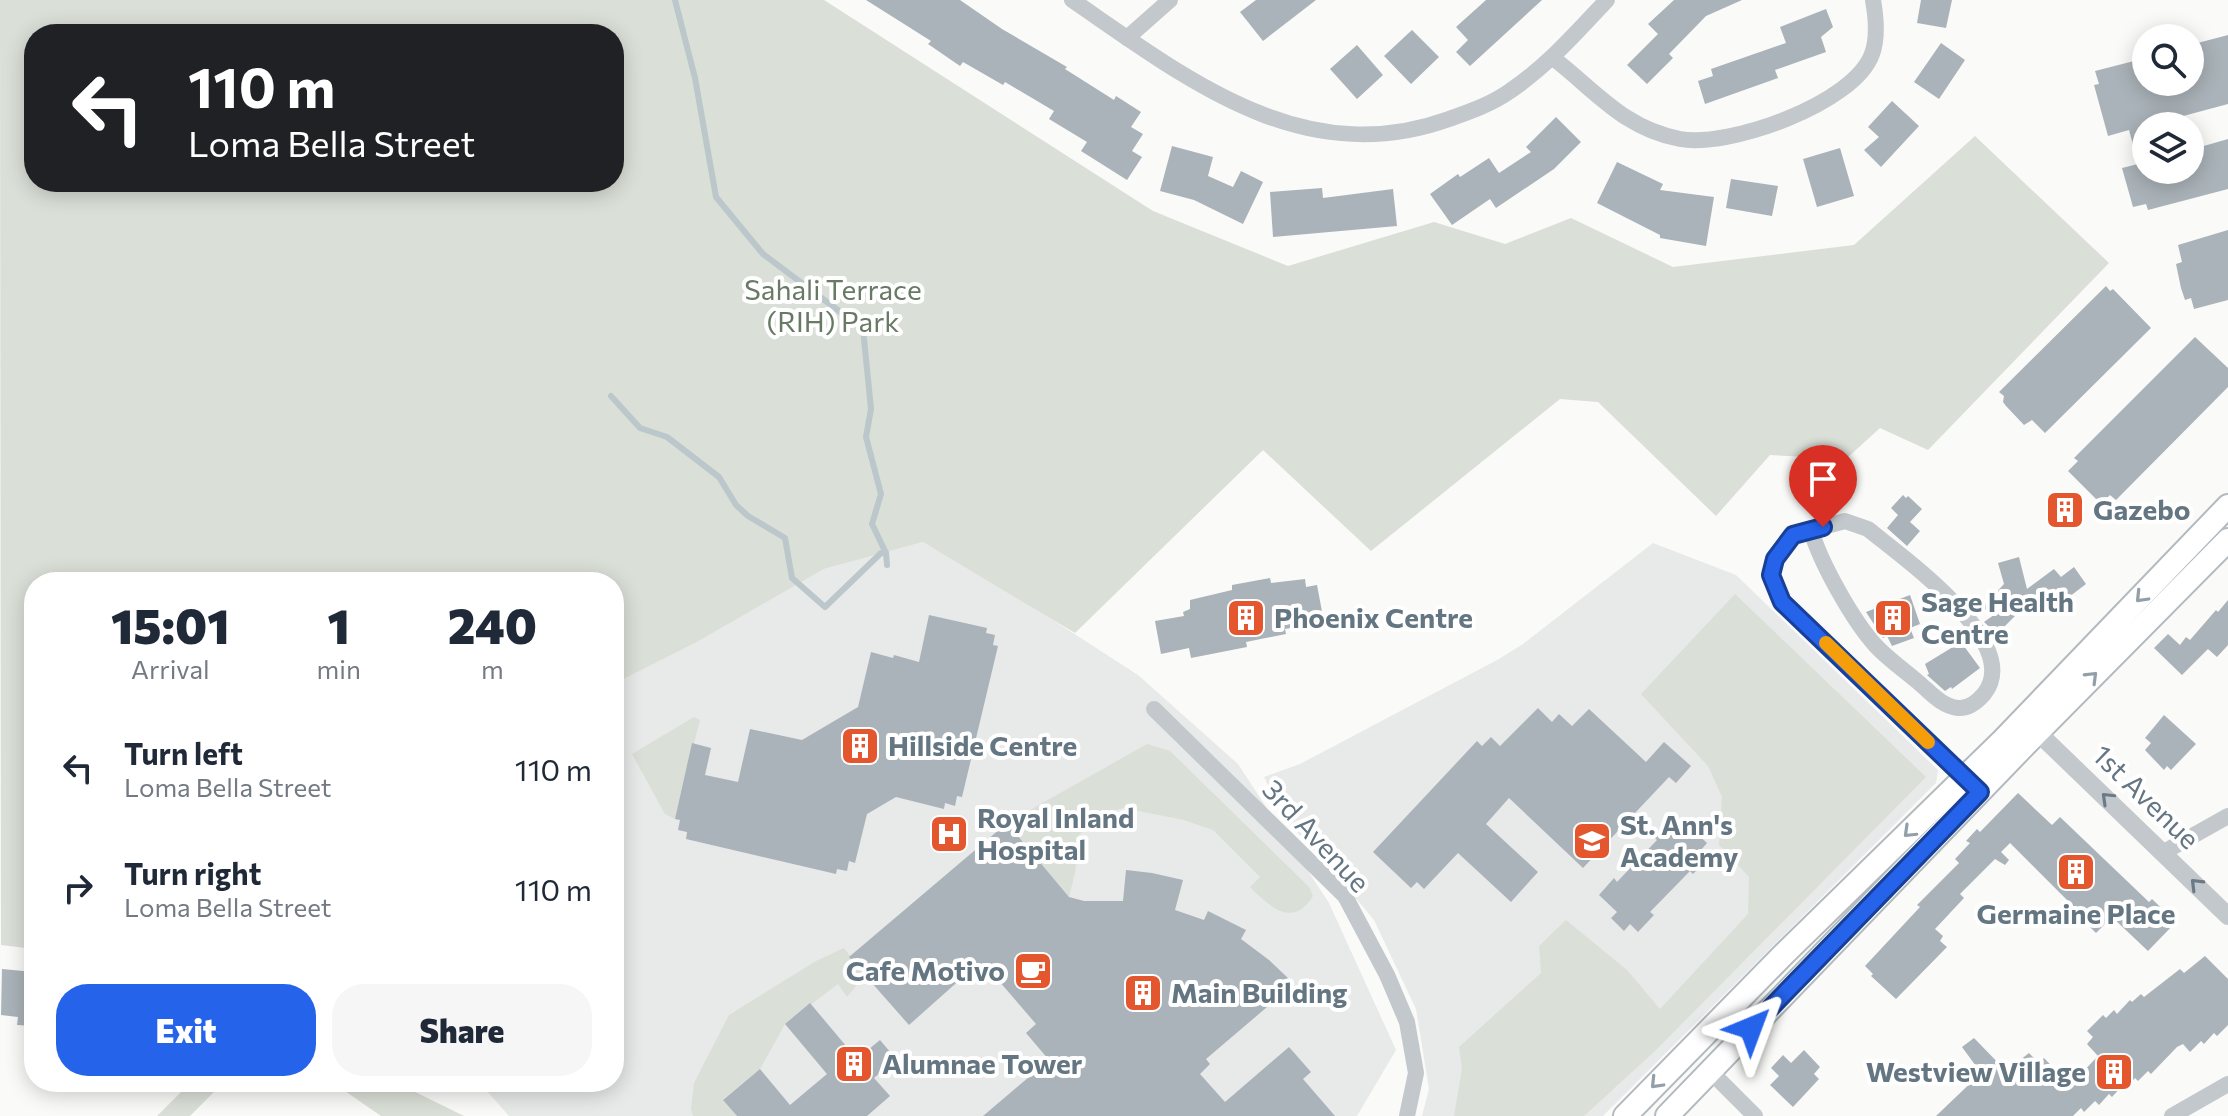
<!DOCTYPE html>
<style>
body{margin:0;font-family:Commissioner,sans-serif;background:#f6f6f7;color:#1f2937;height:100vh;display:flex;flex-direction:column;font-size:30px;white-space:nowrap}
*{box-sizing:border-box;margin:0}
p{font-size:26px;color:#747a83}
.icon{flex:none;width:44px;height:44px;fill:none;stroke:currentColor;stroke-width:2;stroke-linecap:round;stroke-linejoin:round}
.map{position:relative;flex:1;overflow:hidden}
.panel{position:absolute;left:24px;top:572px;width:600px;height:520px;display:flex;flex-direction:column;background:#fff;border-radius:32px;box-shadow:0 4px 20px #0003}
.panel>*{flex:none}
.hud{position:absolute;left:24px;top:24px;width:600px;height:168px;border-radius:32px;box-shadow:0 4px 20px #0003;background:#202124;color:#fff;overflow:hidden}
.tools{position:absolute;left:2132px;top:24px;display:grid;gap:16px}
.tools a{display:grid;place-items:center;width:72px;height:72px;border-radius:50%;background:#fff;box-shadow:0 4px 20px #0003;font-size:40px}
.pin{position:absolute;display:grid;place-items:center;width:68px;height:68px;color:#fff;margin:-82px -34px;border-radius:50% 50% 50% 0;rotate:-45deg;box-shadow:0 0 8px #0007}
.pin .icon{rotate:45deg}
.me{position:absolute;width:88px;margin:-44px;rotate:44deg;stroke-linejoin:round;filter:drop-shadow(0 0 6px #0008)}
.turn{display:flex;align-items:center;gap:28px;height:168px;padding:0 32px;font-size:36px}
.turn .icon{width:104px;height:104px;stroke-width:2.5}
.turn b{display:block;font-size:56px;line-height:68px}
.eta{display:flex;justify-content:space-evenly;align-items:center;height:136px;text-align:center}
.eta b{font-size:48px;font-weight:800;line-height:56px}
.primary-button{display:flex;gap:16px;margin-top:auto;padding:16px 32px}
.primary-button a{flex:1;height:92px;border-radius:32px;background:#2563eb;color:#fff;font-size:32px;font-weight:800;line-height:92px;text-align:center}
.primary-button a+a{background:#f6f6f7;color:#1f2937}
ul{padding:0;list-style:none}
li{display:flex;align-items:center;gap:24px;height:120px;padding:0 32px}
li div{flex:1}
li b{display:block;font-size:30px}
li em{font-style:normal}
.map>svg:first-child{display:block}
.built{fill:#e8e9e9}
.green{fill:#dadfd7;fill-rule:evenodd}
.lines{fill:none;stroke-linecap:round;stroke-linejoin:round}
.stream{stroke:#bbc7cb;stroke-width:6}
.building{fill:#aab3b9}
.secondary-casing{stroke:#b3babf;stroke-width:26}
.minor{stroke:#c3c8cc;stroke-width:16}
.tertiary{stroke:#c3c8cc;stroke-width:18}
.secondary{stroke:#fff;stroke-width:22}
.oneway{stroke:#939fa8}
.oneway2{stroke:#6a7a87}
.route-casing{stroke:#184099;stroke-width:20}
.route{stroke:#2563eb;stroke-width:14}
.slow{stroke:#f59e0b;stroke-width:14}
.labels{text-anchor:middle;stroke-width:8;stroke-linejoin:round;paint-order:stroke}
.park-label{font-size:28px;fill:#687a64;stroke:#fff}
.poi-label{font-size:28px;font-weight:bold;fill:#657683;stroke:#fff;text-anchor:start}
.street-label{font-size:28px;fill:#657683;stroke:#fff}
</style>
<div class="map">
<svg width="2228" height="1116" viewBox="0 0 2228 1116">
<rect width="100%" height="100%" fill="#fafaf8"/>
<g class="built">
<path d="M923 542 1011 593 1138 675 1238 764 1329 903 1396 1050 1357 1116H509L479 1082H614V684L697 642 824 569Z"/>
<path d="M1653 543 1736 575 1938 770 1936 783 1603 1116H1422L1429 1089 1416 1009 1374 920 1324 860 1286 821 1264 777 1300 764 1499 659 1523 644Z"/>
</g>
<g class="green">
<path d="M0 0H824L1153 211 1288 266 1434 222 1505 244 1571 218 1673 267 1854 245 1975 136 2109 263 1928 450 1880 428 1846 459 1770 455 1716 516 1598 402 1560 399 1371 551 1263 450 1075 633 923 542 824 569 697 642 614 684V582H34V949L1 945ZM34 34H614V182H34Z"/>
<path d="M1735 594 1926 777 1656 1050 1584 1116H1454L1462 1069 1459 1047 1541 973 1539 946 1566 920 1627 970 1660 1009 1748 914 1749 877 1719 845 1722 797 1708 766 1641 694Z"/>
<path d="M694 717 700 720 675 819 665 814 632 754Z"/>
<path d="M1147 744 1170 751 1309 887 1313 896C1293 929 1269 906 1250 887L1260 877 1213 830 1184 820 1123 808 1100 815 1079 835 1075 873 1069 897 1007 823Z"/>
<path d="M844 948 865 975 847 997 838 984 785 1024 760 1069 723 1099 737 1116H693L691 1109 694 1083 729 1015 816 961Z"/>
<path d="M191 1082H224L190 1116H157Z"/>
<path d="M332 1082H395L464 1116H381Z"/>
</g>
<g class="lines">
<g class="stream">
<path d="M675 0 695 78 716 197 763 254 863 329 871 409 866 437 881 494 872 524 886 553 887 565"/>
<path d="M611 396 640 428 667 437 719 477 736 505 748 516 785 538 792 578 825 607 881 553H886"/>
</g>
</g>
<g class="building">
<path d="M866 0H960L1002 29 1067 67 1065 69 1114 100 1116 96 1141 112 1131 127 1143 134 1132 151 1142 157 1127 180 1081 151 1087 142 1049 119 1054 111 1005 82 1003 85 963 62 960 66 928 44 931 41Z"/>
<path d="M1256 0H1316L1263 41 1240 12Z"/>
<path d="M1486 0H1542L1470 66 1456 52 1468 40 1456 27Z"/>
<path d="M1674 0H1742L1706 16 1669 54 1673 58 1647 84 1627 65 1658 34 1648 24Z"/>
<path d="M1921 0H1952L1946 28 1917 23Z"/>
<path d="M1826 9 1833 27 1821 37 1826 52 1775 70 1778 78 1705 104 1698 81 1713 76 1711 69 1786 43 1780 27Z"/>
<path d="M1412 30 1439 57 1411 84 1384 56Z"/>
<path d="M2228 35V104L2146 126V170H2190V150L2228 139V189L2148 210 2146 204 2133 207 2122 168 2138 164 2129 130 2108 136 2094 85 2099 84 2095 71 2134 61 2138 74 2142 73 2144 82H2190V45Z"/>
<path d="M1941 43 1965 60 1939 99 1914 82Z"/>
<path d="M1357 45 1383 75 1357 99 1330 69Z"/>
<path d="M1892 101 1919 126 1881 167 1864 150 1879 137 1868 127Z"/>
<path d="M1556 117 1581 142 1554 169 1496 208 1490 199 1452 225 1430 194 1458 174 1460 177 1489 158 1499 173 1531 152 1526 147Z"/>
<path d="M1172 146 1213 157 1208 176 1233 187 1241 171 1263 182 1243 224 1194 200 1160 191Z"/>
<path d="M1840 148 1854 196 1817 207 1803 159Z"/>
<path d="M1617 162 1663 184 1660 190 1714 197 1706 246 1660 238V235L1597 203Z"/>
<path d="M1731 179 1778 186 1772 216 1726 208Z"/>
<path d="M1322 188 1323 198 1393 189 1397 226 1273 237 1270 192Z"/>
<path d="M2228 230V300L2194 309 2191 298 2185 300 2181 288 2176 264 2182 262 2178 245Z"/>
<path d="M2106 286 2110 291 2113 289 2151 328 2045 433 2032 420 2024 425 2006 406 2003 402 2004 396 1999 392Z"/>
<path d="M2195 337 2228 368V387L2116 500 2110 495 2101 504 2068 471 2078 461 2074 458Z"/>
<path d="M1903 495 1906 498 1908 496 1922 509 1910 522 1920 531 1907 546 1887 528 1898 515 1891 508Z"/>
<path d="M2019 557 2027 589 2054 569 2061 577 2074 567 2086 584 2044 616 2032 599 1997 634 1984 622 2005 607 2004 603 1977 613 2004 584 1998 563Z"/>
<path d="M1270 578 1271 583 1305 579 1306 587 1317 585 1324 622 1285 629 1286 634 1246 642 1247 647 1191 658 1189 648 1161 654 1155 621 1184 616 1183 612 1190 609V600L1232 590V585Z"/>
<path d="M1910 595 1920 624 1910 628 1914 638 1892 646 1887 636 1883 638 1866 612Z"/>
<path d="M2228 600V645L2217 657 2208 649 2182 675 2154 648 2168 634 2180 645 2186 637 2190 640 2216 610 2218 612Z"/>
<path d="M929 615 987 628 986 633 995 635 993 645 998 646 962 797 957 796 955 806 945 803 944 809 896 797 867 814 855 863 849 861 847 871 837 869 836 874 686 839 687 832 678 830 680 820 675 819 692 743 711 748 705 775 738 782 750 729 802 740 858 707 871 652 893 658 894 655 919 662Z"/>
<path d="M1961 642 1980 668 1952 689 1951 687 1945 691 1927 675 1929 674 1925 664Z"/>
<path d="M1538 708 1552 722 1559 714 1572 726 1589 709 1646 762 1664 742 1691 766 1676 783 1669 777 1583 868 1509 798 1486 824 1538 872 1511 902 1458 853 1424 889 1417 882 1411 888 1373 852 1477 741 1482 746 1491 737 1500 746Z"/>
<path d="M2164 715 2196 744 2171 770 2167 766 2164 770 2145 750 2151 743 2145 738Z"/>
<path d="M2018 793 2052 825 2060 817 2149 902 2152 899 2176 922 2148 951 2112 917 2096 933 2080 917 2082 915 2010 843 2001 852 2009 860 2005 865 1995 859 1960 894 1964 898 1935 929 1943 936 1940 941 1947 947 1896 999 1871 976 1873 974 1865 966 1920 907 1917 905 1959 863 1955 859 1970 843 1966 841 1977 829 1980 832Z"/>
<path d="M1670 820 1687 837 1693 830 1707 843 1701 850 1709 858 1693 874 1690 871 1650 912 1654 915 1638 932 1630 924 1624 931 1611 918 1617 912 1599 895 1614 878 1617 882 1657 840 1654 837Z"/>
<path d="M1007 823 1069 897 1084 901H1123L1126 870 1152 873 1183 880 1175 910 1204 920 1208 911 1246 930 1241 939 1269 960 1288 978 1274 989 1280 996 1206 1059 1210 1064 1200 1074 1225 1102 1289 1047 1311 1072 1303 1079 1335 1116H983L1049 1060 1026 1033 1036 1024 999 981 994 985 985 978 982 980 972 969 909 1025 849 957Z"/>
<path d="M2205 956 2228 979V1025L2217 1036 2214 1033 2204 1044 2201 1041 2190 1052 2183 1044 2177 1047 2151 1074 2148 1071 2138 1081 2135 1078 2125 1089 2122 1086 2112 1097 2109 1094 2099 1105 2095 1101 2084 1112 2081 1108 2073 1116H1936L1981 1073 1962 1047 1974 1038 2006 1071 2029 1053 2039 1063 2044 1058 2066 1081 2073 1073 2078 1077 2098 1056 2087 1044 2093 1037 2087 1031 2103 1015 2106 1018 2114 1010 2117 1014 2130 1000 2132 1002 2141 994 2144 997 2180 969 2184 973Z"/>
<path d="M2 969 34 972V1026L17 1025 18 1017 1 1015Z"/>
<path d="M810 1003 857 1059 880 1040 896 1059 874 1078 890 1096 867 1116H737L723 1100 760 1069 790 1105 827 1074 785 1024Z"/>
<path d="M1804 1050 1820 1067 1814 1074 1819 1079 1793 1107 1770 1085 1779 1076 1771 1068 1783 1055 1791 1063Z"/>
</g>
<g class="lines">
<g class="secondary-casing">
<g id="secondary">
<path d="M1625 1116 1782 956 2003 740 2228 506"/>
<path d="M1667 1116 2023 747 2228 540"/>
</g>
</g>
<g class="minor">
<path d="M1072 0C1186 78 1303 172 1449 119 1469 112 1492 104 1510 91 1547 66 1576 33 1607 0"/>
<path d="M1127 38 1170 0"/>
<path d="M1553 58C1596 91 1623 128 1680 139 1728 148 1854 104 1872 54 1878 38 1876 17 1873 0"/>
<path d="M1811 530C1820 562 1853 621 1876 646 1888 659 1904 670 1918 682 1930 692 1941 706 1958 708 1968 709 1977 702 1984 694 2025 643 1902 557 1868 529L1845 521 1793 535 1775 559 1771 575 1782 602 1973 785"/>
<path d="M1154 709 1345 896 1387 975 1407 1022 1416 1073 1407 1116"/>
<path d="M2164 852 2228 816"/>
<path d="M1710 1071 1755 1116"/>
<path d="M2172 1116 2228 1084"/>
</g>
<path class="tertiary" d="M2029 724 2228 916"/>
<use href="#secondary" class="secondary"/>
</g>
<defs><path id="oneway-chevron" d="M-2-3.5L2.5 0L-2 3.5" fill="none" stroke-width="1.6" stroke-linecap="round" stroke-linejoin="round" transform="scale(2)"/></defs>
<g class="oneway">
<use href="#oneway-chevron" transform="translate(2141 597) rotate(134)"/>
<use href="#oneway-chevron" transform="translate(2092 677) rotate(-45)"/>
<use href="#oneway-chevron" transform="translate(1909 832) rotate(136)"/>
<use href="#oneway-chevron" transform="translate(1656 1083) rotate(134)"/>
</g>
<g class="oneway2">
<use href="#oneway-chevron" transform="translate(2107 798) rotate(-136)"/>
<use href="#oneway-chevron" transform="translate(2196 884) rotate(-135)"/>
</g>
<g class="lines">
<g class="route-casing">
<path id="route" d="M1751 1028 1980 792 1782 602 1771 575 1775 559 1793 535 1823 527"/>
</g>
<use href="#route" class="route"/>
<path class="slow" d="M1826 643 1928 742"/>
</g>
<defs>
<g id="building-square" transform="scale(2)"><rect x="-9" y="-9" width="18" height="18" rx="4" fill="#e4572e" stroke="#fff"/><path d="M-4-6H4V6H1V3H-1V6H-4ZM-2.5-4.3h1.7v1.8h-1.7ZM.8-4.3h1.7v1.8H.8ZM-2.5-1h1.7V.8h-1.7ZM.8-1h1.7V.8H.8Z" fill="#fff"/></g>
<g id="hospital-square" transform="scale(2)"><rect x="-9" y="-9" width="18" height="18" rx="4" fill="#e4572e" stroke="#fff"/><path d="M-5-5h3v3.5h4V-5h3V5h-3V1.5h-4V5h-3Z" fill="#fff"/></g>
<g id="school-square" transform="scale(2)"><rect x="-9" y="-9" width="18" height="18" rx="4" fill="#e4572e" stroke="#fff"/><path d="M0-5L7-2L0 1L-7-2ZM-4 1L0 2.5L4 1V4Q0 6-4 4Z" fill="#fff"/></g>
<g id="cafe-square" transform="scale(2)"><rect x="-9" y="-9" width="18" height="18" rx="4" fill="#e4572e" stroke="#fff"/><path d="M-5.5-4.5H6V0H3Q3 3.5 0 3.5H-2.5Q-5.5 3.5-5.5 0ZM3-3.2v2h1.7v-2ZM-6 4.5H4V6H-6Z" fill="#fff"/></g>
</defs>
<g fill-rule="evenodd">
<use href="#building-square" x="2065" y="510"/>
<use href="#building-square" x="1246" y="618"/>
<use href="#building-square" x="1893" y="618"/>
<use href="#building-square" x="860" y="746"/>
<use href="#hospital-square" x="949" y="834"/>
<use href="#school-square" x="1592" y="841"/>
<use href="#building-square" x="2076" y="872"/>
<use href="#cafe-square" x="1033" y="971"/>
<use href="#building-square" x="1143" y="993"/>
<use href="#building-square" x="854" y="1064"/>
<use href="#building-square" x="2114" y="1072"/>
</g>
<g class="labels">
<g class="park-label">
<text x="833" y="300">Sahali Terrace<tspan x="833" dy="32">(RIH) Park</tspan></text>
</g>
<g class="poi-label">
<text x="2093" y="520">Gazebo</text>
<text x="1921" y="612">Sage Health<tspan x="1921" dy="32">Centre</tspan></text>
<text x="1274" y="628">Phoenix Centre</text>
<text x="888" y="756">Hillside Centre</text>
<text x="977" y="828">Royal Inland<tspan x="977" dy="32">Hospital</tspan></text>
<text x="1620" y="835">St. Ann's<tspan x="1620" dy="32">Academy</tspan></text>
<text x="2076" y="924" text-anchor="middle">Germaine Place</text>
<text x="1005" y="981" text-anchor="end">Cafe Motivo</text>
<text x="1171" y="1003">Main Building</text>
<text x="882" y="1074">Alumnae Tower</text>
<text x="2086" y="1082" text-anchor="end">Westview Village</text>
</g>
<g class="street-label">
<text transform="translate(2146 797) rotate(44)" y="10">1st Avenue</text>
<text transform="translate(1316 836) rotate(47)" y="10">3rd Avenue</text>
</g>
</g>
</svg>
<div class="tools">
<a><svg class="icon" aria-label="search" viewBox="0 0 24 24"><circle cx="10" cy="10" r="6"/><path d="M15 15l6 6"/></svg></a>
<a><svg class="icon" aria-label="layers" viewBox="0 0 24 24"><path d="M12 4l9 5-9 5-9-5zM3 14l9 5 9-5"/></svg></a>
</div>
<div class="pin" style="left:1823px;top:527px;background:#d93025"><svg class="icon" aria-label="arrive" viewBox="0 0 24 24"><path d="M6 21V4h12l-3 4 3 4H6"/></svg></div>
<svg class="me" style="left:1751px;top:1028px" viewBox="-20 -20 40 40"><path d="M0-17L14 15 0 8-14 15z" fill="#2563eb" stroke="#fff" stroke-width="4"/></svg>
<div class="hud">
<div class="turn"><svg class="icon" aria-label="left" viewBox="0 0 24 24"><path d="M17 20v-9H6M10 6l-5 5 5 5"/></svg><div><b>110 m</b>Loma Bella Street</div></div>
</div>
<section class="panel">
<div class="eta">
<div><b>15:01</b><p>Arrival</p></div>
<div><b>1</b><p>min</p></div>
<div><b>240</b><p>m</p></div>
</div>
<ul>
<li><svg class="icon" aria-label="left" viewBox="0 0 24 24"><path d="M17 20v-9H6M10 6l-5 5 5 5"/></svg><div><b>Turn left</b><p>Loma Bella Street</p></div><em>110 m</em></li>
<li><svg class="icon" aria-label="right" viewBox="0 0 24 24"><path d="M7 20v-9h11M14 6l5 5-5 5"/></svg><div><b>Turn right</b><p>Loma Bella Street</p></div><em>110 m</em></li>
</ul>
<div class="primary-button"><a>Exit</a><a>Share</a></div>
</section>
</div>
